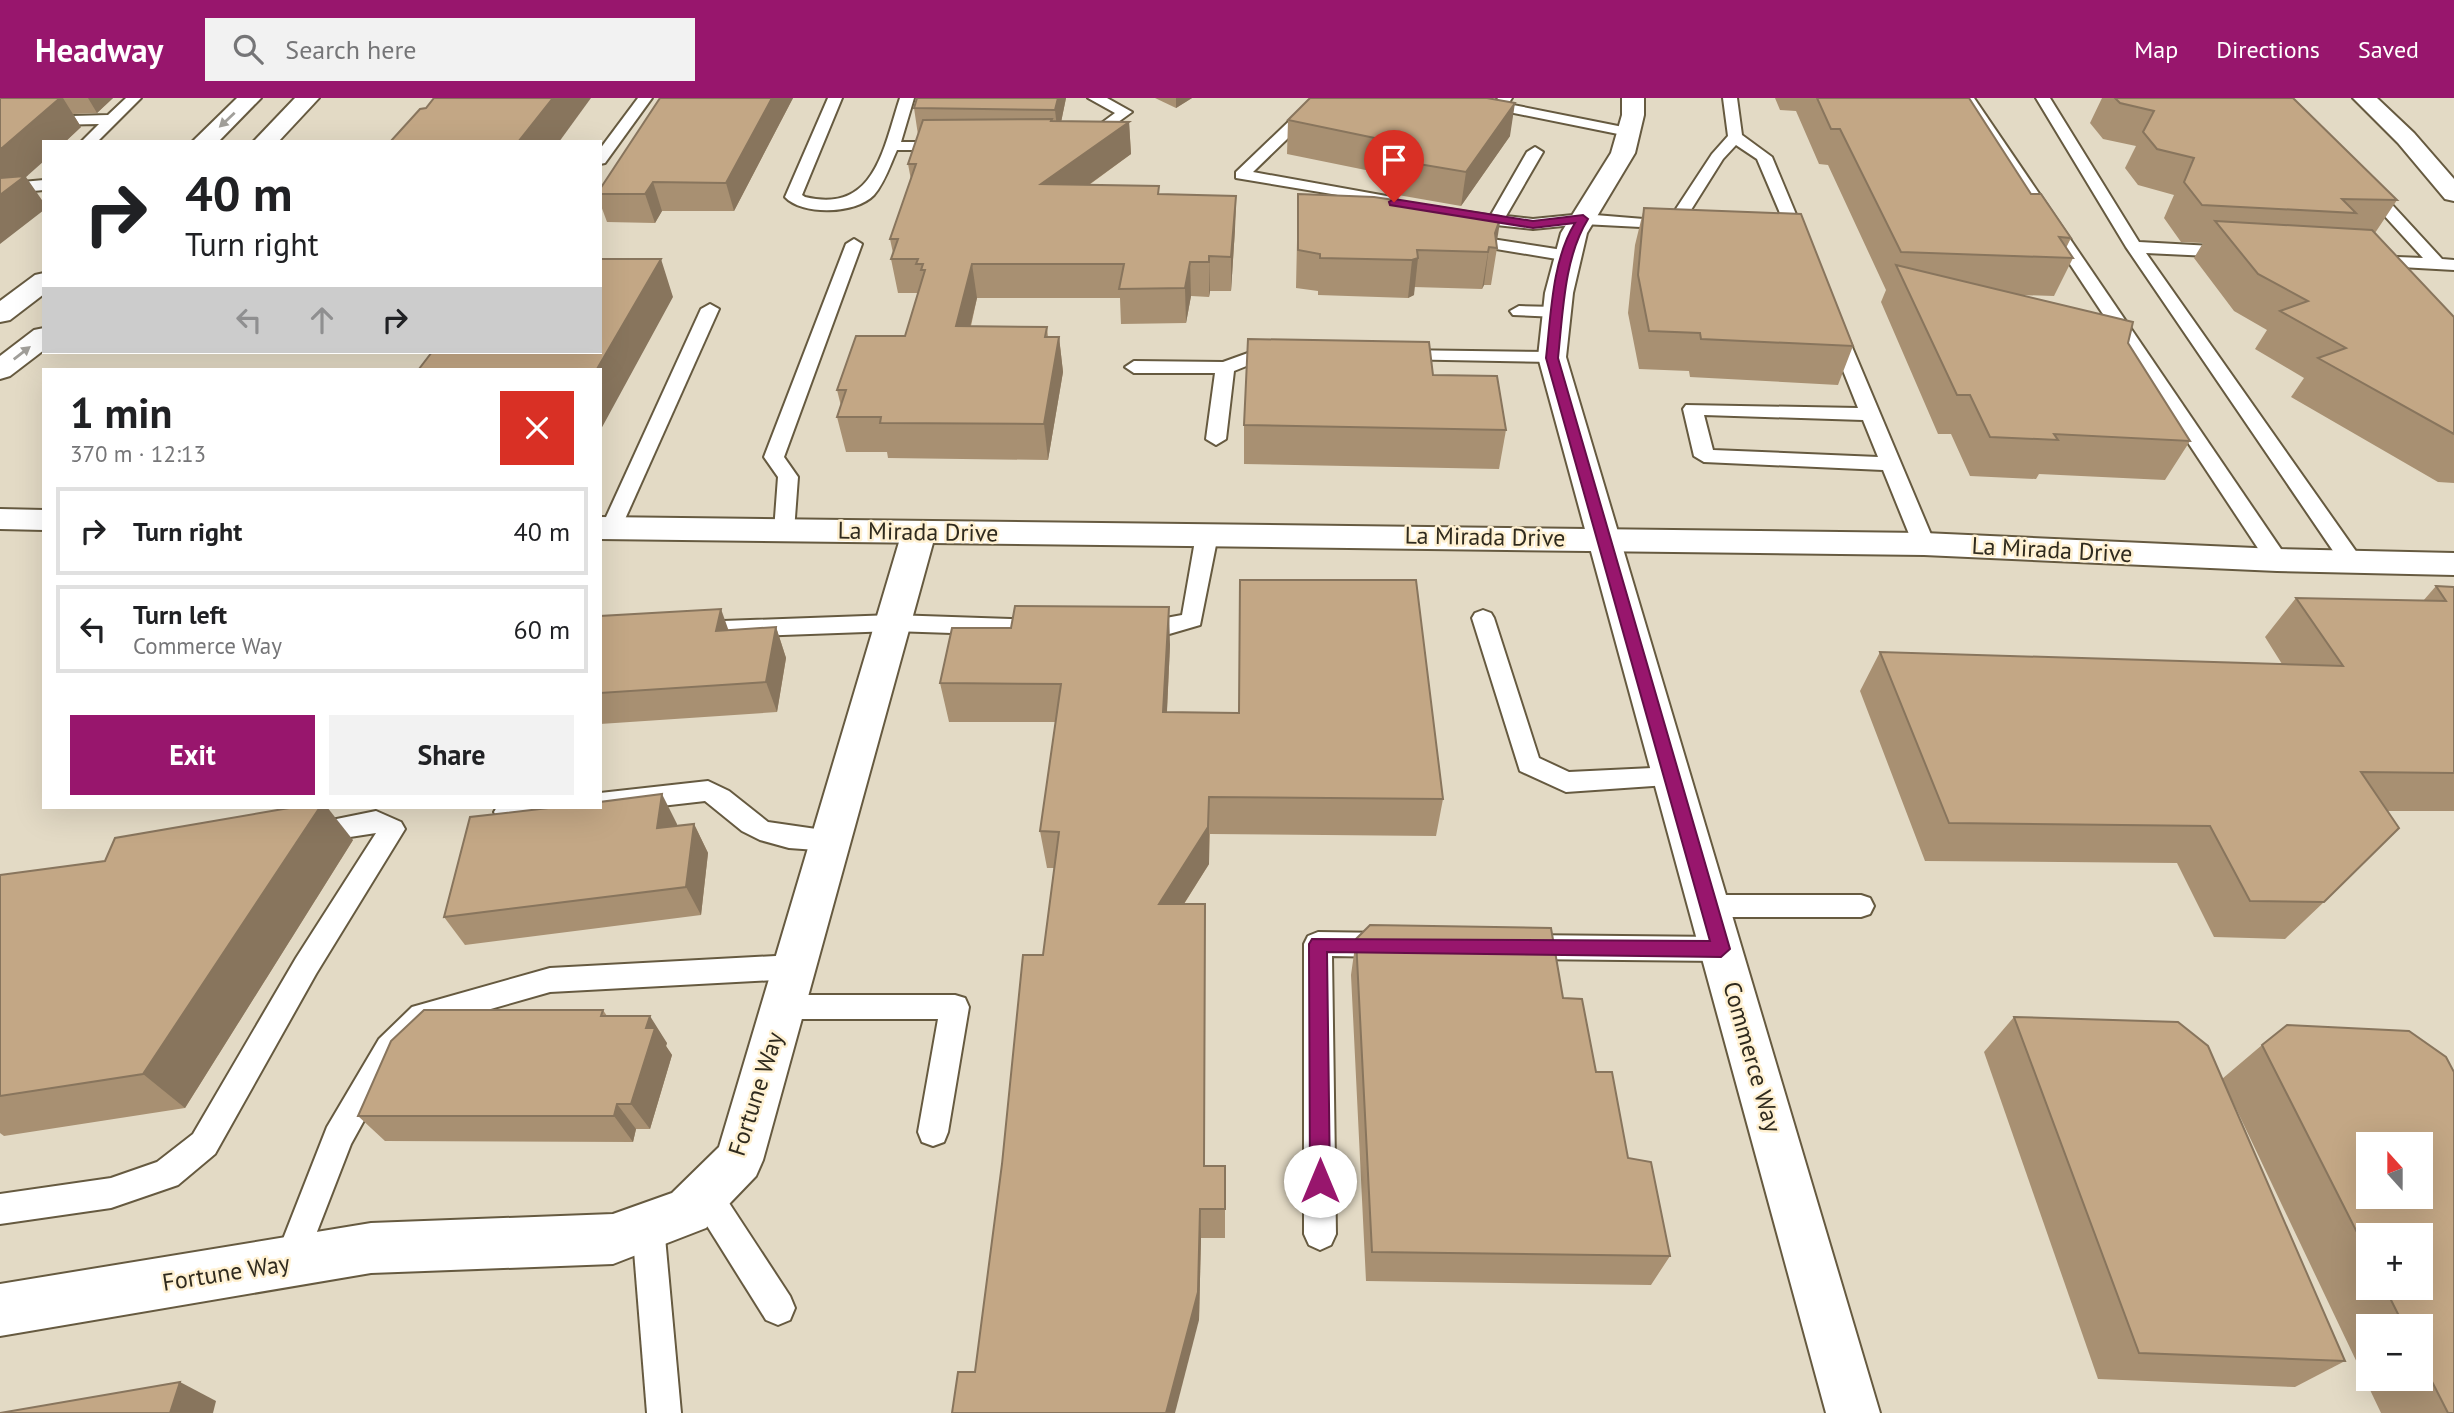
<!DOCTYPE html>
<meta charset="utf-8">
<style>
body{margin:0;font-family:"PT Sans",sans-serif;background:#f2f2f2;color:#202124;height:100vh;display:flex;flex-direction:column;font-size:26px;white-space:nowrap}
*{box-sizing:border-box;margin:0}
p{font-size:23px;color:#757577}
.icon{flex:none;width:38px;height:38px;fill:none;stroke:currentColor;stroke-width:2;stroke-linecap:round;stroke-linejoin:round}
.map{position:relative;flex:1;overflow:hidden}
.details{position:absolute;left:42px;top:270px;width:560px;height:441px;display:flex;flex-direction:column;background:#fff;border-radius:0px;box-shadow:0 7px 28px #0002}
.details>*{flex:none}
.guide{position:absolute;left:42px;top:42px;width:560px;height:214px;border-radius:0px;box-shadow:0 7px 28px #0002;background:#fff;color:#202124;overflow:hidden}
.needle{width:46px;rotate:339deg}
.controls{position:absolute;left:2356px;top:1034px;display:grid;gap:14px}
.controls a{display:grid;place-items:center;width:77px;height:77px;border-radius:0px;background:#fff;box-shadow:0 7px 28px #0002;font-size:35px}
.pin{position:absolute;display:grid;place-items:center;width:60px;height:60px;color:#fff;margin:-72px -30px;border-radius:50% 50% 50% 0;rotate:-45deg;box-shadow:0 0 7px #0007}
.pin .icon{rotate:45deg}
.me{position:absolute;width:77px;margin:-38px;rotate:0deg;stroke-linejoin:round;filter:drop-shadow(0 0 5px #0008)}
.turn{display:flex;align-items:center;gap:24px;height:147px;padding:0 28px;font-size:32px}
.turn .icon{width:91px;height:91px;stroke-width:2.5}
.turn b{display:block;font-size:49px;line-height:60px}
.lanes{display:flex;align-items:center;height:66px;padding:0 28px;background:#0003;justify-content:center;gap:35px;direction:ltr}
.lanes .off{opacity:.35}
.round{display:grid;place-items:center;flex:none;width:74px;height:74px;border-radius:0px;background:#f2f2f2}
.headline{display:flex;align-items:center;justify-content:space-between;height:119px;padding:0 28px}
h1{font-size:42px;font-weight:700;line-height:52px}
.primary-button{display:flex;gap:14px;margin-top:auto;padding:14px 28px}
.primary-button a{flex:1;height:80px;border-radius:0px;background:#98166d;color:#fff;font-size:28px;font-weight:700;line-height:80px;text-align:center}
.primary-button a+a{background:#f2f2f2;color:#202124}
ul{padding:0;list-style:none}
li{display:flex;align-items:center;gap:21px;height:88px;margin:0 14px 10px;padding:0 14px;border:4px solid #e0e0e0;border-radius:0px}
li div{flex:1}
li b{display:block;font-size:26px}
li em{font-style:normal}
header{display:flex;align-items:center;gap:42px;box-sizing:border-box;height:98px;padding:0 35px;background:#98166d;color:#fff}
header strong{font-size:33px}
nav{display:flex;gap:38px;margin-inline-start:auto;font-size:24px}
.search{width:490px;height:63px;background:#f2f2f2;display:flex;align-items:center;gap:18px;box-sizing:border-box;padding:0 24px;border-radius:0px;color:#757577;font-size:26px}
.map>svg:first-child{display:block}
.industrial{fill:#e3dac5;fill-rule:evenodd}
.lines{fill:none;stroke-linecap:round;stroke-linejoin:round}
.service-casing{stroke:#665a40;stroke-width:4}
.minor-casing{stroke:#665a40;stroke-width:4}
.secondary-casing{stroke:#665a40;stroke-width:4}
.service{fill:#fff;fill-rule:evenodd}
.minor{fill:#fff;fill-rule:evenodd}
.secondary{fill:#fff;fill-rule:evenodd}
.wall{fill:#a89072;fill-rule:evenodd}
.shaded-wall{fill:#88755d}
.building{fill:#c3a785;stroke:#88755d;stroke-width:2;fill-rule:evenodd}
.oneway{fill:#a19f9a}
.route{fill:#98166d;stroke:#630e47;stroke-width:2}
.labels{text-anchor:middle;stroke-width:5;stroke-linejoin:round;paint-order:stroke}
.street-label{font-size:24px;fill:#2f2a1e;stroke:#fff1d2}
</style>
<header>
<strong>Headway</strong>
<div class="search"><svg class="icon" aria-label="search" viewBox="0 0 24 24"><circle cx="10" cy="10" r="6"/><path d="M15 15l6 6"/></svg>Search here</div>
<nav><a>Map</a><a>Directions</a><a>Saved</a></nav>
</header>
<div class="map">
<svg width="2454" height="1315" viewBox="0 0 2454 1315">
<rect width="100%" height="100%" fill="#f1e3c5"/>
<path class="industrial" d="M0 0H2454V1315H0ZM44 44H600V254H44ZM44 271H600V709H44ZM2368 1046H2420V1099H2368ZM2368 1138H2420V1190H2368ZM2368 1228H2420V1281H2368Z"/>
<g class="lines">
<g class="service-casing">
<g id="service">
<path d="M126 0H141L97 44H81L99 26 0 28V20L108 17Z"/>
<path d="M638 0H652L605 65 600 66V51Z"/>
<path d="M828 0H842L802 97 805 99C875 116 883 51 900 0H914L901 44H948L955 48 948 52H897C890 67 885 84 874 97 856 116 803 118 785 99Z"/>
<path d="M1088 0H1107L1132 14 1085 48 1080 47V41L1115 15Z"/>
<path d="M1498 0H1512L1508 6 1628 30 1635 34 1628 38 1494 11 1492 8Z"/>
<path d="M1723 0H1737L1742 37 1772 59 1805 138 1803 141H1791L1757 61 1736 47 1723 61 1679 131 1583 126 1533 131 1496 127 1488 122 1527 54 1535 49 1543 54 1506 118 1533 121 1583 116 1668 123 1712 56 1728 38Z"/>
<path d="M1960 0H1974L2285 457 2288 462 2285 467H2269Z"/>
<path d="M2036 0H2050L2139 144 2230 149 2238 154 2230 159 2146 155 2360 459 2363 464 2360 469H2344L2126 149Z"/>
<path d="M1309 8 1314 9V15L1253 74 1392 99 1400 104 1398 107 1236 80V74L1304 9Z"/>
<path d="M44 82V92L0 96V86Z"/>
<path d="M2367 84 2373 86 2442 161 2454 162V172L2365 167 2363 163 2365 159 2371 158 2423 160 2361 92V86Z"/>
<path d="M1466 137 1569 153 1577 158 1569 163 1460 145 1458 142Z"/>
<path d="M854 141 862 146 784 359 798 379 794 433 784 440 774 433 778 379 764 359 846 146Z"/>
<path d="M710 206 719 211 621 430 611 437 604 435 601 430 701 211Z"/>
<path d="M1519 208 1557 209 1566 214 1557 219 1513 217 1510 213Z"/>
<path d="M1835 225 1844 230 1935 446 1931 451 1924 453 1913 446 1883 372 1704 364 1694 358 1683 311 1686 307 1858 310 1826 230ZM1704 317 1863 322 1878 359 1713 352Z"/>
<path d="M1262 250 1284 252 1287 256 1284 260 1264 261 1234 273 1226 341 1216 347 1206 341 1215 275H1134L1125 269 1134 263 1223 264Z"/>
<path d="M1398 252 1552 254 1561 259 1552 264 1392 261 1389 257 1392 253Z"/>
<path d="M1207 430 1218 437 1200 527 1152 541 1128 539 1125 533 1128 527 1182 517 1196 437Z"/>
<path d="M1483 512 1491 515 1494 520 1539 660 1569 674 1673 669 1682 672 1685 679 1682 686 1566 694 1520 673 1472 520 1475 515Z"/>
<path d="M893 517 1044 522 1052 524 1055 530 1052 536 1044 538 893 533 695 540 687 538 684 532 687 526 695 524Z"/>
<path d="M708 683 729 693 768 724 830 733 839 736 843 743 839 750 830 753 789 750 760 742 742 733 705 703 600 715 589 709H600V695Z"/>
<path d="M497 709H574L570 716C550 722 517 727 498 721L494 714Z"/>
<path d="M376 713 401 724 405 731 316 876 215 1056 178 1087 111 1110 0 1126V1096L111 1080 157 1064 193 1036 296 860 376 735 311 745 302 742 298 735 302 728Z"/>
<path d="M1709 797H1861L1870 800 1874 808 1870 816 1861 819H1709L1700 816 1696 808 1700 800Z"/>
<path d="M1318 834 1388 835 1398 839 1402 847 1398 855 1388 859 1332 858 1336 1136 1331 1147 1320 1152 1309 1147 1304 1136V846L1308 838Z"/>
<path d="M1522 837 1721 839 1731 843 1735 851 1731 859 1721 863 1522 861 1512 857 1508 849 1512 841Z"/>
<path d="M794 857 804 861 808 869 804 877 794 881 550 894 431 928 399 959 351 1046 301 1175 290 1180 279 1175 274 1164 327 1029 379 941 412 909 550 870Z"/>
<path d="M783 897H955L965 900 969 909 948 1034 944 1044 933 1048 922 1044 918 1034 938 921H783L773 918 769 909 773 900Z"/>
<path d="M705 1081 716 1085 790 1198 795 1210 790 1222 778 1227 766 1222 694 1107 689 1096 694 1085Z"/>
<path d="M648 1112 659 1117 664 1128 681 1315H647L632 1128 637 1117Z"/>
</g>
</g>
<g class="minor-casing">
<g id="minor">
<path d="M1622 0H1644V17L1635 55 1587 135 1573 195 1566 259 1880 1315H1826L1538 259 1545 195 1561 135 1611 55 1622 17Z"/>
<path d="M2353 0H2377L2414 35 2454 81V103L2445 101 2398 45Z"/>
<path d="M919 423 931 426 936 434 763 1062 756 1078 706 1130 613 1166 371 1175 0 1238V1186L371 1125 613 1116 672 1095 719 1049 902 434 907 426Z"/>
</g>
</g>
<g class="secondary-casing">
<g id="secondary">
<path d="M237 0H261L218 44H192Z"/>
<path d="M295 0H319L278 44H253Z"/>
<path d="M44 175V196L10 222 0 224V203L35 177Z"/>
<path d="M44 230V252L10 278 0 281V258L34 232Z"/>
<path d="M0 411 44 412V432L0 431Z"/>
<path d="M600 419 1924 435 2277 451 2454 455V477L2277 473 1924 457 600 441Z"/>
</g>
</g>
<use href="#service" class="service"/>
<use href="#minor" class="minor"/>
<use href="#secondary" class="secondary"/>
</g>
<g class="wall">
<path d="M0 0H113L97 15 73 16 81 29 65 44H44L26 79Z"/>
<path d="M660 0H793L734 113H662L655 125 607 124 600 105V91Z"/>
<path d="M917 0H1066L1061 24H1129L1131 56 1089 87 1159 88V96L1236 98 1235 131 1231 193H1210L1209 199 1191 198 1186 225 1121 226 1120 200H977L971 228 1047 229 1048 239H1059L1063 274 1048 362 888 360 887 354H846L837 319 841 308 837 292 905 238 918 195H898L891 161 893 155 890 141 911 82 908 66 918 37 914 10Z"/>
<path d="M1155 0H1192L1176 10Z"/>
<path d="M1775 0H1969L2031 96 2071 140 2066 150 2073 160 2054 198 2019 197 2128 245 2190 343 2165 382 2039 376 2036 381 1970 378 1951 336H1938L1881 204 1886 192 1828 67 1819 66 1796 13 1780 12Z"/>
<path d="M2102 0H2293L2397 102 2375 135 2454 219V385L2438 384 2291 299 2304 280 2255 251 2267 232 2234 213 2194 160 2203 145 2181 144 2164 120 2174 97 2138 87 2125 70 2136 48 2103 41 2090 25Z"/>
<path d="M1288 22 1510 38 1461 108 1398 97 1400 79 1287 56Z"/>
<path d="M1298 96 1497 146V150L1491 187H1484L1482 191 1414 189V197L1408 200 1318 197V193L1296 190Z"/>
<path d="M1644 110 1853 248 1838 287 1690 279 1689 273 1639 271 1628 215 1635 147Z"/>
<path d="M1433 277 1506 332 1499 371 1244 366V327Z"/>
<path d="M2436 488 2454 489V713H2387L2324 804 2285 841 2214 839 2177 765 1925 763 1860 593 1880 554 2282 566 2265 539 2296 500 2423 503Z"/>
<path d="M600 518 729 532 776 529 786 560 777 614 600 626Z"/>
<path d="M1170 547 1167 614 1443 701 1436 738 1210 736 1209 766 1184 806 1205 842V1068H1225V1140H1201L1199 1222 975 1274 1043 857 1054 770H1047L1040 733 1056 624H949L940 585Z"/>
<path d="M677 726V728L694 726 708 755 701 817 465 847 444 819Z"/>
<path d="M353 742 185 1010 4 1038 0 1035V777Z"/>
<path d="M1356 841 1563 900 1596 974 1628 1060 1670 1158 1651 1187 1366 1183 1351 877Z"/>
<path d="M603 912 607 918 667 945 666 948 672 957 650 1031H636L633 1044 385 1043 358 1018Z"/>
<path d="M2014 919 2345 1263 2295 1289 2098 1281 1984 954Z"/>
<path d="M2287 927 2409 933 2446 959 2454 974V1315H2381L2222 981 2262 947ZM2368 1046H2420V1099H2368ZM2368 1138H2420V1190H2368ZM2368 1228H2420V1281H2368Z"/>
</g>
<g class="shaded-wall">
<path d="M60 0H63L81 29 65 44H44V63L26 79 44 105V112L0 146V50Z"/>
<path d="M88 0H113L97 15Z"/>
<path d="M553 0H591L559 44H518Z"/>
<path d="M772 0H793L734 113 726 85Z"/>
<path d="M1058 0H1066L1058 39 1055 12Z"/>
<path d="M1176 0H1192L1176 10Z"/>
<path d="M1515 5 1510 38 1461 108 1466 74Z"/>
<path d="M1129 24 1131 56 1044 119 1041 86Z"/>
<path d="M653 84 662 113 655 125 645 96Z"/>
<path d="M1236 98 1235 131 1231 193V159Z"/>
<path d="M1501 118 1496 149 1495 135Z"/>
<path d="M1489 149 1484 187 1482 191 1488 154Z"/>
<path d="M1209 158 1210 193 1209 199Z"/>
<path d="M1418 160 1414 197 1408 200 1412 162Z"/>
<path d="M661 161 673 199 600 333V271H597Z"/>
<path d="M1190 164 1191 198 1186 225 1185 190Z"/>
<path d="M972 166 977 200 962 262 956 228Z"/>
<path d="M1059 239 1063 274 1048 362 1044 326Z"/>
<path d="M1169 509 1170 547 1165 652 1163 614Z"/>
<path d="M721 511 732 542 716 533Z"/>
<path d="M776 529 786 560 777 614 766 584Z"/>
<path d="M662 696 677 726 672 760 657 730Z"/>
<path d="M1209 699V766L1161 842 1159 806Z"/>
<path d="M320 709H327L353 742 185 1010 143 976Z"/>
<path d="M694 726 708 755 701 817 686 789Z"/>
<path d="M1205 806V1098L1204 1068Z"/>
<path d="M650 918 667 945 666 948 672 957 650 1031 631 1006 646 930Z"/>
<path d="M617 1006 636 1031 633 1044 614 1018Z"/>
<path d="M1200 1111 1201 1140 1199 1222 1175 1315H1166Z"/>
<path d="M180 1284 216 1303 213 1315H170Z"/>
</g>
<g class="building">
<path d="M0 0H60L2 50H0Z"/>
<path d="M434 0H553L518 44H390L420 11 426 10Z"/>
<path d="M660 0H772L726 85 653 84 645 96H600V91Z"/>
<path d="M917 0H1058L1055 12 914 10Z"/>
<path d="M1310 0H1487L1515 5 1466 74 1401 63 1413 48 1288 22Z"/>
<path d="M1817 0H1969L2031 96H2041L2071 140 2059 139 2073 160 1901 154 1840 31H1831Z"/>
<path d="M2115 0H2293L2397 102 2342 101 2356 115 2202 107 2184 84 2194 60 2157 51 2143 34 2154 13 2120 5Z"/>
<path d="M1052 21 1051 23 1129 24 1041 86 1159 88 1158 96 1236 98 1231 159 1209 158V164H1190L1185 190 1119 191 1124 166H972L956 228 1047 229 1045 239H1059L1044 326 880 325 881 319H837L846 292H837L856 238H905L925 172H921L923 166H916L918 161H891L898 141H890L916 66H908L923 22Z"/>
<path d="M25 78 0 97V80Z"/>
<path d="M1298 96 1374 99 1501 118 1495 135 1497 150 1489 149 1488 154 1417 152 1418 160 1412 162 1320 160V156L1298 152Z"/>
<path d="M1644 110 1801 116 1853 248 1701 241 1700 235 1649 233 1638 177Z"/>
<path d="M2215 123 2372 132 2454 219V336L2318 260 2346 250 2280 213 2308 203 2258 176Z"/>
<path d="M600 161H661L597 271H419L432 254H600Z"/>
<path d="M1896 167 2133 224 2128 245 2190 343 2054 336 2058 342 1990 339 1970 297H1957Z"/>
<path d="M1248 241 1429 244 1433 277 1497 278 1506 332 1244 327Z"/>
<path d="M1240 482H1416L1443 701 1209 699 1208 729 1159 806H1205L1204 1068H1225V1111H1200L1198 1194 1166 1315H952L958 1274H975L1002 1066 1023 857H1043L1059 734 1040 733 1061 586 940 585 952 530H1011L1015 508 1169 509 1163 614 1239 615Z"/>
<path d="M2436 488 2454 489V675L2361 674 2399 730 2324 804 2250 803 2210 728 1949 725 1880 554 2343 568 2296 500 2446 503Z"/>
<path d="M721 511 716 533 776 529 766 584 600 595V518Z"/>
<path d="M662 696 657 730 694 726 686 789 444 819 470 719 557 709H600V704Z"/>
<path d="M295 709H320L143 976 0 998V777L105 763 115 740Z"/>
<path d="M1370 827 1551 830 1563 900 1582 901 1596 974H1612L1628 1060 1651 1064 1670 1158 1372 1154 1356 841Z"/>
<path d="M424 912H603L601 918H650L646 930H655L631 1006H617L614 1018H358L391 943Z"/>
<path d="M2014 919 2178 924 2208 948 2345 1263 2139 1255Z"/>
<path d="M2287 927 2409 933 2446 959 2454 974V1315H2448L2420 1260V1228H2404L2385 1190H2420V1138H2368V1156L2262 947ZM2368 1046H2420V1099H2368Z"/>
<path d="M180 1284 170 1315H0Z"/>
</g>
<defs><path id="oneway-solid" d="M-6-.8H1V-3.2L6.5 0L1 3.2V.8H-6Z" transform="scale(1.75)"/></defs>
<g class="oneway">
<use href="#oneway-solid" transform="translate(227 22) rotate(137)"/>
<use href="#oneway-solid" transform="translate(22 255) rotate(-38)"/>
</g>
<path class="route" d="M1394 101 1533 123 1583 117 1588 121C1564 160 1563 214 1558 260L1730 851 1721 859 1327 854 1330 1083 1327 1090 1320 1093 1313 1090 1310 1083 1309 846 1312 841 1710 843 1546 260C1551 217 1552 162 1575 125L1533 130 1390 107 1389 104Z"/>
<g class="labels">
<g class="street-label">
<text transform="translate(918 434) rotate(1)" y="8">La Mirada Drive</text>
<text transform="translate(1485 439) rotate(1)" y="8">La Mirada Drive</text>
<text transform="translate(2052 452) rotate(3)" y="8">La Mirada Drive</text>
<text transform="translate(1752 959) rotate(74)" y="8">Commerce Way</text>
<text transform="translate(756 996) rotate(-72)" y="8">Fortune Way</text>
<text transform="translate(226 1175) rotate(-9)" y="8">Fortune Way</text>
</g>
</g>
</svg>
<div class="controls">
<a><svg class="needle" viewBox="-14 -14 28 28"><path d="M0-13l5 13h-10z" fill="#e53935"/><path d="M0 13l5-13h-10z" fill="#757577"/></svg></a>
<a>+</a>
<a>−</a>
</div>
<div class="pin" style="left:1394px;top:104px;background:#d93025"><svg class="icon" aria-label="arrive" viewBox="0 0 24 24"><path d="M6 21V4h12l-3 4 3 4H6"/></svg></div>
<svg class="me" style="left:1320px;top:1083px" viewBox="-20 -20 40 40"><circle r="19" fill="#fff"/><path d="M0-13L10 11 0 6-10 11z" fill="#98166d"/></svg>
<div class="guide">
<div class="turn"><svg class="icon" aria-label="right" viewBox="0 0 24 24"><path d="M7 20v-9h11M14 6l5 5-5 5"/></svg><div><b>40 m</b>Turn right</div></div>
<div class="lanes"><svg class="icon off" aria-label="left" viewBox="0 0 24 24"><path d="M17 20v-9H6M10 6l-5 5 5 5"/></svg><svg class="icon off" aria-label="ahead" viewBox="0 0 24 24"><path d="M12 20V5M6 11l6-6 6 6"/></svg><svg class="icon" aria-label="right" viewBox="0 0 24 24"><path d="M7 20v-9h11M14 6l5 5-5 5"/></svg></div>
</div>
<section class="details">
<div class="headline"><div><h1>1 min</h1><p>370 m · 12:13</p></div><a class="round" style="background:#d93025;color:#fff"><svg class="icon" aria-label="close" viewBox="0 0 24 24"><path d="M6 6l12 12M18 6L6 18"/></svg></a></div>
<ul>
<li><svg class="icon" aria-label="right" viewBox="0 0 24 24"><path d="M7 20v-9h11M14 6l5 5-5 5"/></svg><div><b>Turn right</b></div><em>40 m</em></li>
<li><svg class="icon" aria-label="left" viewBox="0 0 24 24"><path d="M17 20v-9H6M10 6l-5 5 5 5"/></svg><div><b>Turn left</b><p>Commerce Way</p></div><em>60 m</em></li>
</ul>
<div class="primary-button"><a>Exit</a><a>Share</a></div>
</section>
</div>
